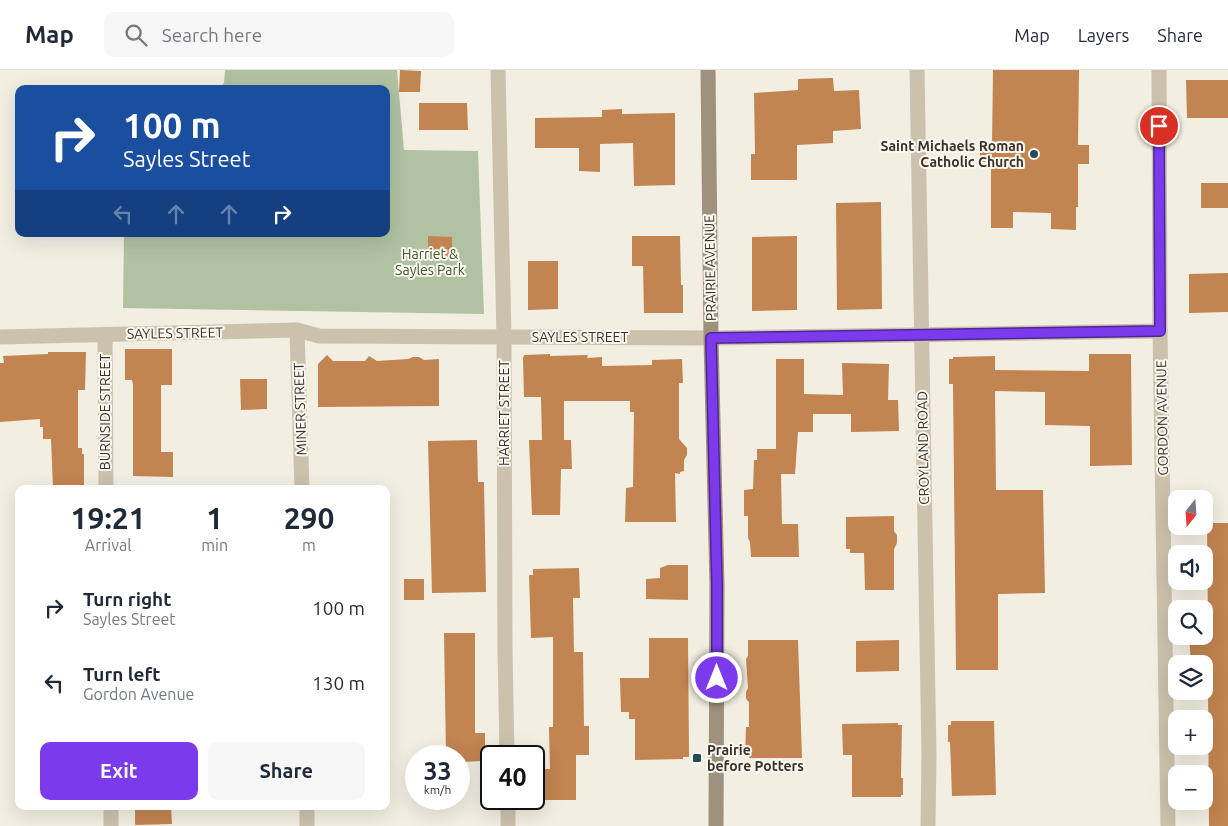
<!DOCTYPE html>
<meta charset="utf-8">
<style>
body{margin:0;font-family:Ubuntu,sans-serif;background:#f6f6f7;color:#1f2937;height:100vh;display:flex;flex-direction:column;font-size:19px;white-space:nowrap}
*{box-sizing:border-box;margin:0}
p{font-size:16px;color:#747a83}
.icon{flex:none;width:28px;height:28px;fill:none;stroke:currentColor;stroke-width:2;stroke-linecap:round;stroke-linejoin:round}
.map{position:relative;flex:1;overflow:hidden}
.details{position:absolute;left:15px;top:415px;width:375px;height:325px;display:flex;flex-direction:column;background:#fff;border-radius:10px;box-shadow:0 5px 20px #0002}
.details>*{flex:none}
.top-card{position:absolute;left:15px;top:15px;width:375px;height:152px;border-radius:10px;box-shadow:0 5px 20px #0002;background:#1a4fa0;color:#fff;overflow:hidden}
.needle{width:32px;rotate:197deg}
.controls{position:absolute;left:1168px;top:420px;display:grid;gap:10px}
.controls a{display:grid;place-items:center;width:45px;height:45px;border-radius:10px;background:#fff;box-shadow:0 5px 20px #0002;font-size:25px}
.speed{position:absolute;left:405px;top:675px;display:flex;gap:10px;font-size:25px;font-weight:700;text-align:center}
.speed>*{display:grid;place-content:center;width:65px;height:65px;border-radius:50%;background:#fff;box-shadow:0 5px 20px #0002;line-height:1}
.speed small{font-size:12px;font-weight:400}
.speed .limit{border:2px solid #111;border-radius:8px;background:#fff;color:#111}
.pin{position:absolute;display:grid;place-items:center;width:42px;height:42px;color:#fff;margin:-21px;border:2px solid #fff;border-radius:50%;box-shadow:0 1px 5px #0007}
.me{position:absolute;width:55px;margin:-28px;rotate:0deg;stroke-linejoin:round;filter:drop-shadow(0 0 4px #0008)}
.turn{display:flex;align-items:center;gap:18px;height:105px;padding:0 25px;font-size:22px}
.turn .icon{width:65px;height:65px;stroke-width:2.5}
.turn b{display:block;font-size:35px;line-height:42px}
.lanes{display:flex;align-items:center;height:48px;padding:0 25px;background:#0003;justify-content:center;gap:25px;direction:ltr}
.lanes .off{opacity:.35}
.eta{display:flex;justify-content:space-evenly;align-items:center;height:85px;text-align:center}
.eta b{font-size:30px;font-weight:600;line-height:35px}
.button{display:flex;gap:10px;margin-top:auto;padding:10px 25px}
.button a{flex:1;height:58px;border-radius:10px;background:#7c3aed;color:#fff;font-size:20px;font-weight:600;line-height:58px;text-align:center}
.button a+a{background:#f6f6f7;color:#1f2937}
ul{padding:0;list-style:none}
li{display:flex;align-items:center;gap:15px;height:75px;padding:0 25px}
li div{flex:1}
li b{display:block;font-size:19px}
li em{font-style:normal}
header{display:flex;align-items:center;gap:30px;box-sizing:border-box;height:70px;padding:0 25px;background:#fff;border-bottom:1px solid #e0e1e3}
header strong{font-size:24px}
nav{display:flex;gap:28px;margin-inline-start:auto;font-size:18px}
.search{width:350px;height:45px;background:#f6f6f7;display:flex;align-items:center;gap:12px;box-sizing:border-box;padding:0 18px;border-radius:10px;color:#747a83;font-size:19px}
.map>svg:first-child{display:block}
.green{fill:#b0c2a1}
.building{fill:#c28450}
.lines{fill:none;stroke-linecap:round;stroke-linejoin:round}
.street{stroke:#cbc1ad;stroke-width:15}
.secondary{stroke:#9f917e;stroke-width:15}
.route-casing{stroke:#51269a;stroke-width:12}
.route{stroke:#7c3aed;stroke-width:9}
.poi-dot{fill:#224b5b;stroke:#faf7ee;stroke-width:2}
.labels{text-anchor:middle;stroke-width:4;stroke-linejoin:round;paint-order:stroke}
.poi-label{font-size:14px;font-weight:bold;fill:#3a332c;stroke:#faf7ee;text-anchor:end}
.park-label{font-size:14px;fill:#415830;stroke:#faf7ee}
.street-label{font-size:14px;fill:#3a332c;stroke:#faf7ee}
</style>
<header>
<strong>Map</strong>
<div class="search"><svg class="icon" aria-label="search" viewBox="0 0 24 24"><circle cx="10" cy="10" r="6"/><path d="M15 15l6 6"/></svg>Search here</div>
<nav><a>Map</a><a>Layers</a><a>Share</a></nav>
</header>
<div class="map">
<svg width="1228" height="756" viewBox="0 0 1228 756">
<rect width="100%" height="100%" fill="#f3eee2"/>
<path class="green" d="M225 0H397L404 80 478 81 484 244 123 238 124 164H386V19H219L224 13Z"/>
<g class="building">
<path d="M400 0 421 1 420 22H399Z"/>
<path d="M993 0H1079L1078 75H1089V94H1078V137H1076V160L1051 159V143L1013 142V158H991V92H980V74L992 75Z"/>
<path d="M833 8 834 21 859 20 861 59 833 61V73L797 75V110H751V84H755L754 23 798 20V9Z"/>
<path d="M1186 10H1228V48H1187Z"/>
<path d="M419 33H467L468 60H419Z"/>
<path d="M622 39V44L675 43V115L634 116 633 73 600 74V102L579 101V78H535V48L602 47V40Z"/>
<rect x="1201" y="113" width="27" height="25"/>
<path d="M881 132 882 239 837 240 836 133Z"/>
<path d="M428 166 452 167V188L428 187Z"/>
<path d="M632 166H680L681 215H683V243H644L643 196H632Z"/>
<path d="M797 166V240L752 241V167Z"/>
<path d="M528 191H558V239L528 240Z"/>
<path d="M1228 203V242L1189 243V204Z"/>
<path d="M125 279H172V315H161V382H173V407L133 406V315L132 310H125Z"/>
<path d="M48 282H86L85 320H78V378H82V384H84V419H53L51 369H43V357H40V349L0 352V293H4L3 286 48 284Z"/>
<path d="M550 284V286L588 285 587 288 602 287V296L652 295V290L682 289 683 313H679V369L687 378V385L684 390V401L680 402V404L675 403 676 452H625L626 418 633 417 634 342H630V331H564V370H571L572 399H561L560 445H532L529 370H542L541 327H524L523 288 524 285Z"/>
<path d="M1089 284H1131L1132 395 1090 396V356L1045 355V322L995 321 996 420H1043L1045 523 998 524V600H956L953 314H949V289H953V287L995 286V300L1089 301Z"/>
<path d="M327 285 333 291H365L369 286 377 291 408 289 413 287H419L424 290 439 289V336L318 337V294Z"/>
<path d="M776 289H804V324L843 325 842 293 889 294 888 330H898L899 361 851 362V344H813V362H798L795 404H781L782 454H798L799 487H751L750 472 748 468V446H744V420L753 419 754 390H757V379H776Z"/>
<path d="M240 309H267V339L241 340Z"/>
<path d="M477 370 478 412H484L486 522 432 523 428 371Z"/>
<path d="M894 446V461L897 465V473L894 479V520H865L864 483H850V479H846V447Z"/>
<path d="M1207 453H1228V756H1209L1208 617H1204V594H1191L1189 566H1204V558H1208Z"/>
<path d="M668 495H688V530L646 529V509L660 508V498Z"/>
<path d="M579 498 580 528H573L574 582H583L584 656H589V685H576V730H534V699H550L549 657H553V567L531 568 529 505H533V499Z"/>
<rect x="404" y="509" width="20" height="21"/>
<path d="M444 563H475V663H485V691L459 692V686H446Z"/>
<path d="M649 568H688L689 687H683V689L635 690V649H629V642H621L620 608H649Z"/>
<path d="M748 570H798L802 688H749V686H745L746 657H749V632L746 629V622L748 618 746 589 748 586Z"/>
<path d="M899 570V601L856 602V571Z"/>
<path d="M951 651H994L996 725 952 726 950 672H948V655H951Z"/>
<path d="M898 653V655H902L901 708H903V725H901V727H852V685H843L842 654Z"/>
<path d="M135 736H171L172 754 135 755Z"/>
</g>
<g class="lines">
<g class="street">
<path d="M498 0 504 267 505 580 507 686"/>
<path d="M917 0 929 685 928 756"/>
<path d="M1159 0 1160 261 1168 756"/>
<path d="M297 260 302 419"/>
<path d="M105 265 106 419"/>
<path d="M0 267 297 260 319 266 711 268 1160 261"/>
<path d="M508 729V756"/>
<path d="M111 736V756"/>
<path d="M307 736V756"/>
</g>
<path class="secondary" d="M708 0 711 268 717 515 716 756"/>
</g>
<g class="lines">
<g class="route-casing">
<path id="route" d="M717 608V515L711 268 1160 261 1159 56"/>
</g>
<use href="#route" class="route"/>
</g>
<g class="poi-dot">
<circle cx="1034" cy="84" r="5"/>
<rect x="692" y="683" width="10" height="10" rx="2.5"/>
</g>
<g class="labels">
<g class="poi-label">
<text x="1024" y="81">Saint Michaels Roman<tspan x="1024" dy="16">Catholic Church</tspan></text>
<text x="707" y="685" text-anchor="start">Prairie<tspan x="707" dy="16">before Potters</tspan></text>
</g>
<g class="park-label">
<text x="430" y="189">Harriet &amp;<tspan x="430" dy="16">Sayles Park</tspan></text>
</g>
<g class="street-label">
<text transform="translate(710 198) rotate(-91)" y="5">PRAIRIE AVENUE</text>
<text transform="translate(175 263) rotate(-1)" y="5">SAYLES STREET</text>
<text x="580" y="272">SAYLES STREET</text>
<text transform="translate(300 339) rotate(-92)" y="5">MINER STREET</text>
<text transform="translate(105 342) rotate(-90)" y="5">BURNSIDE STREET</text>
<text transform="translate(504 343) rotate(-90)" y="5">HARRIET STREET</text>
<text transform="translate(1162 348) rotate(-91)" y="5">GORDON AVENUE</text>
<text transform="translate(923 378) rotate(-91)" y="5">CROYLAND ROAD</text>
</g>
</g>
</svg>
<div class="controls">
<a><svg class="needle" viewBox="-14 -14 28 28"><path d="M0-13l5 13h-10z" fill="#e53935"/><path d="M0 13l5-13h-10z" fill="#747a83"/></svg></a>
<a><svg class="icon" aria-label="sound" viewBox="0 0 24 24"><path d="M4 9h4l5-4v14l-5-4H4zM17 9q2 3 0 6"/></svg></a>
<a><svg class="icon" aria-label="search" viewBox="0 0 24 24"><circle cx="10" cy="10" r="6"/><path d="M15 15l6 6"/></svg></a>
<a><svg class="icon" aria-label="layers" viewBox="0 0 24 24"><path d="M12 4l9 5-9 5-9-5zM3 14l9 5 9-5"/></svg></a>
<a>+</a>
<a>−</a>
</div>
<div class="speed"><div>33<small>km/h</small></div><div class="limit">40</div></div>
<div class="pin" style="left:1159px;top:56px;background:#d93025"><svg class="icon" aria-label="arrive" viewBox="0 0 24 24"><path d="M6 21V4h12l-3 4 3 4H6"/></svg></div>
<svg class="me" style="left:717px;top:608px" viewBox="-20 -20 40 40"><circle r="17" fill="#7c3aed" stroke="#fff" stroke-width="3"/><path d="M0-11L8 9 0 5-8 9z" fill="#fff"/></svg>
<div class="top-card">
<div class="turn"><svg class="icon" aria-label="right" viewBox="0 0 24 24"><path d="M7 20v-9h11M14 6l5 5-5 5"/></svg><div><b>100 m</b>Sayles Street</div></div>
<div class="lanes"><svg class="icon off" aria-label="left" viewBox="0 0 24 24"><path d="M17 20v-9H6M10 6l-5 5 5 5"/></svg><svg class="icon off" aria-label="ahead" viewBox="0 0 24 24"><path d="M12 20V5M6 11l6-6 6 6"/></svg><svg class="icon off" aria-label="ahead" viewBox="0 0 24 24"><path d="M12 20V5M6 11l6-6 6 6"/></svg><svg class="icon" aria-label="right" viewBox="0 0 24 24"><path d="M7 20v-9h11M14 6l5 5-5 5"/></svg></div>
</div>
<section class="details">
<div class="eta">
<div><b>19:21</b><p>Arrival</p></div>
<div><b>1</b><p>min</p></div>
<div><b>290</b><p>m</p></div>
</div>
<ul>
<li><svg class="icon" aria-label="right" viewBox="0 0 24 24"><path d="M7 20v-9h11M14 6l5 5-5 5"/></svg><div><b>Turn right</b><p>Sayles Street</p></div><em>100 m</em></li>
<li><svg class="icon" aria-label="left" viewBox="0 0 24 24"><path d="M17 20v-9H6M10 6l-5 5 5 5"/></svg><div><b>Turn left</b><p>Gordon Avenue</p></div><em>130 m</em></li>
</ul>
<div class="button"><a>Exit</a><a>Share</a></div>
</section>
</div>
